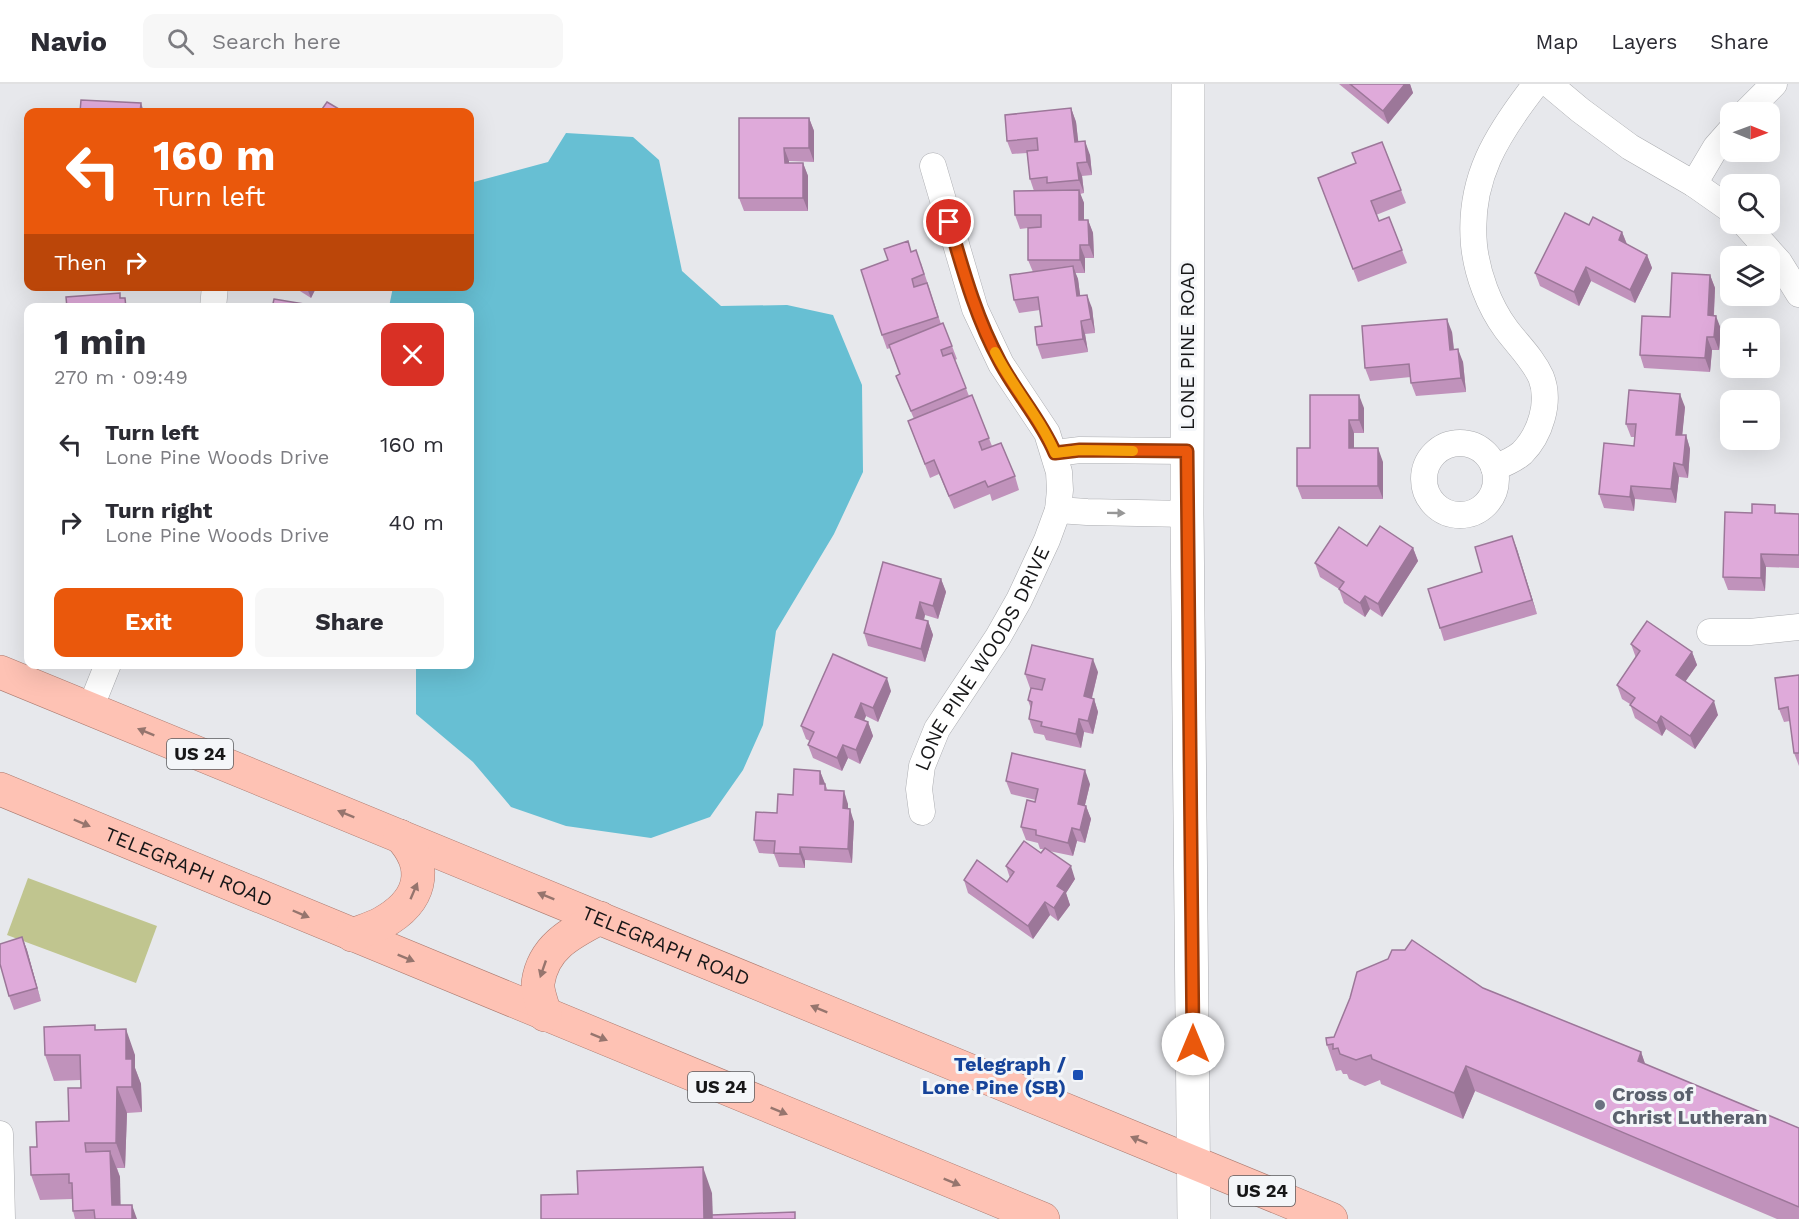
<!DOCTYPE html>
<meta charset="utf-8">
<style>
body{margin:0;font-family:"Work Sans",sans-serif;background:#f7f7f7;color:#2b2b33;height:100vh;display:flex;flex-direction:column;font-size:22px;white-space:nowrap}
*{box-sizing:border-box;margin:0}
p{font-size:20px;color:#7c7c81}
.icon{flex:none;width:33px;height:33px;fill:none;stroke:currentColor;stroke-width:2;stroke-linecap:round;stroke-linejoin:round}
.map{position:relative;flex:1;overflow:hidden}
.details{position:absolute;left:24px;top:219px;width:450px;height:366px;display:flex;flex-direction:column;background:#fff;border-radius:12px;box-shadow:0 6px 24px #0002}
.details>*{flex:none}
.guide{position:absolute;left:24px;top:24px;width:450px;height:183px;border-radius:12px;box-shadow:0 6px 24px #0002;background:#ea580c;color:#fff;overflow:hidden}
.needle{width:39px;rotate:91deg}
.fabs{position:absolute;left:1720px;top:18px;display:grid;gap:12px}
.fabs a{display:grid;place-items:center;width:60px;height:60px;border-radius:12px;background:#fff;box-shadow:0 6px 24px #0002;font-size:30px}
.pin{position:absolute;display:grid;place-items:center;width:51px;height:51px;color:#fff;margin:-26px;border:3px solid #fff;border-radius:50%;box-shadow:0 2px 6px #0007}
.me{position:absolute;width:66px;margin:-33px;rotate:0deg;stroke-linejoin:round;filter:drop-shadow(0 0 4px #0008)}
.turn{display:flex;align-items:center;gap:21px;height:126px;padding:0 30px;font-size:27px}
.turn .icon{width:78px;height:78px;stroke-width:2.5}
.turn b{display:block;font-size:42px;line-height:51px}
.then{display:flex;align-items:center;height:57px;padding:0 30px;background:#0003;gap:12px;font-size:22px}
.round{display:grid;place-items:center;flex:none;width:63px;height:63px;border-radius:12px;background:#f7f7f7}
.headline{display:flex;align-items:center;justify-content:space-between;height:102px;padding:0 30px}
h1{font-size:36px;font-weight:700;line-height:45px}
.cta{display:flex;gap:12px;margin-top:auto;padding:12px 30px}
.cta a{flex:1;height:69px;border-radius:12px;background:#ea580c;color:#fff;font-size:24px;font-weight:700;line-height:69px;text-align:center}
.cta a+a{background:#f7f7f7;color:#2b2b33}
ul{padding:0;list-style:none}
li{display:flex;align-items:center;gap:18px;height:78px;padding:0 30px}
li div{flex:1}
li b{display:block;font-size:22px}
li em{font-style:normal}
header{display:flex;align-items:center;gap:36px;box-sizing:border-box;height:84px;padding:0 30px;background:#fff;border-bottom:2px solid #e1e1e2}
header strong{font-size:28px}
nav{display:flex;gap:33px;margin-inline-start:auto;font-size:21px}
.search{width:420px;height:54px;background:#f7f7f7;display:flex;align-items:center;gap:15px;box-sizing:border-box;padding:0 21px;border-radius:12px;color:#7c7c81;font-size:22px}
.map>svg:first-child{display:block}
.green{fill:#c0c58f}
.water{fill:#67bfd3}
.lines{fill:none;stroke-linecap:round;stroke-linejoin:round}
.minor-casing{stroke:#acadb1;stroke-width:27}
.tertiary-casing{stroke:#acadb1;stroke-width:34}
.trunk-casing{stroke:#ad7c71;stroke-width:34}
.minor{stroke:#fff;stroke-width:26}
.tertiary{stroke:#fff;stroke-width:33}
.trunk{stroke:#fec2b4;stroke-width:33}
.wall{fill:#c092bb}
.shaded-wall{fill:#9c7799}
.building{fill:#dfaada;stroke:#9c7799;stroke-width:1.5}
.oneway{fill:#979797}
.oneway2{fill:#96756e}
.route-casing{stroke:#983908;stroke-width:15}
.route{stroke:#ea580c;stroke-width:10}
.slow{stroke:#f59e0b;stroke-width:10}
.transit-dot{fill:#1a4fb4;stroke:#f4f6f9;stroke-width:2}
.worship-dot{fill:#6b7280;stroke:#f4f6f9;stroke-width:2}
.labels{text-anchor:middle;stroke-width:6;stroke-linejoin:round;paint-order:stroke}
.shield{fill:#f4f6f9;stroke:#595a5c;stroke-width:1.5}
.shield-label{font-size:18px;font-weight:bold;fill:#171718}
.street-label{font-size:20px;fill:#171718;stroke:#f4f6f9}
.transit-label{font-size:20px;font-weight:bold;fill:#164399;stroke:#f4f6f9;text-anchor:end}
.worship-label{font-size:20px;font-weight:bold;fill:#5b616d;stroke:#f4f6f9;text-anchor:start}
</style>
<header>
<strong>Navio</strong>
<div class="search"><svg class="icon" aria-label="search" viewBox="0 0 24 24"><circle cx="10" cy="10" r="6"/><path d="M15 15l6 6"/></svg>Search here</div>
<nav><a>Map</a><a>Layers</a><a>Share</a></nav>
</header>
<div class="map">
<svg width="1799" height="1135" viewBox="0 0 1799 1135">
<rect width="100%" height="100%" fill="#e7e8ec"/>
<path class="green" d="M28 794 157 842 136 899 7 851Z"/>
<path class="water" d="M566 49 633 53 659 76 682 187 721 222 787 221 833 231 862 301 863 388 834 450 776 547 763 641 743 686 710 733 651 754 566 742 511 723 473 678 416 630V581L470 580V224L389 223 393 203 470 202V99L548 78Z"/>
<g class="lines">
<g class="minor-casing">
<g id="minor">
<path d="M1549 0 1580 26 1630 63 1694 100 1731 126"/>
<path d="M1746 28 1774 0"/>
<path d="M1694 100 1716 63 1731 46"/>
<path d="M1745 140 1779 178 1799 210"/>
<path d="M213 224 215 202"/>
<circle cx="1460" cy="395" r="36"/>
<path d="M1055 369 1080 366 1187 367"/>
<path d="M1494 384C1504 380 1514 376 1522 369 1540 351 1551 318 1541 293 1533 275 1518 261 1506 245 1489 222 1477 190 1474 161 1468 95 1497 50 1536 0"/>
<path d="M1058 426 1087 428 1187 430"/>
<path d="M1710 548H1750L1799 543"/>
<path d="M90 625 108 580"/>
<path id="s1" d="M922 728 919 705 922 682 937 645 998 553 1019 516 1047 456 1058 426 1060 406 1059 388 1047 349 1001 280 975 225 933 82"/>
<path d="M0 1050 2 1135"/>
</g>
</g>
<g class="tertiary-casing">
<path id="tertiary" d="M1188 0 1187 430 1194 1135"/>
</g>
<g class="trunk-casing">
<g id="trunk">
<path id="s2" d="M0 588 1331 1135"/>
<path id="s3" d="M0 705 1043 1135"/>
<path d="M352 851C362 847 373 844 382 839 420 818 431 785 400 752"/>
<path d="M545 931C543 921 537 908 538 899 543 863 571 849 600 834"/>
</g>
</g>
<use href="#minor" class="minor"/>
<use href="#tertiary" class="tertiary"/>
<use href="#trunk" class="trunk"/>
</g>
<g class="wall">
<path d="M1339 0H1410L1413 9 1388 40Z"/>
<path d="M1071 24 1076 38 1078 58 1090 71 1092 91 1082 92 1084 109 1080 110 1084 119V136H1088L1093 149 1094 174H1085V189H1075L1078 195 1080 212 1092 224 1095 249 1085 250 1088 268 1042 275 1037 261 1042 242 1040 226 1019 229 1014 216 1033 188 1028 176V144L1020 145 1015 131 1034 107 1030 95 1027 69 1012 70 1007 57Z"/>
<path d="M809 34 814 47V78L789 77V79H803L808 92V127H744L739 114Z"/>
<path d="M1382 58 1406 119 1376 131 1379 137 1389 133 1407 179 1358 198 1318 94 1356 79Z"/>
<path d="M1589 141 1622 148 1627 160 1647 171 1652 184 1635 219 1591 197 1579 222 1540 202 1535 189Z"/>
<path d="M911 168 921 179 941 240 952 262 957 275 955 276 969 312 972 311 992 362 1015 392 1019 406 992 417 990 410 954 425 939 390 930 394 908 337 914 335 896 292 900 290 890 264 887 265 882 251 888 176Z"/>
<path d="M1710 191 1715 204 1714 231 1721 245 1719 266H1712L1710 288 1644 284 1640 271 1670 233Z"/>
<path d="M97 202H158V207L98 204Z"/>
<path d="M292 202H317L311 214Z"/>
<path d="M1452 248 1454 265 1463 278 1466 308 1416 312 1411 299V293L1370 297 1365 284Z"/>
<path d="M1685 323 1682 351H1686L1690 365 1688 394 1679 393 1676 419 1635 415 1634 427 1604 424 1599 410 1634 362 1635 353H1631L1626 340Z"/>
<path d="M1364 324V349H1354V364L1383 378V415H1302L1297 402 1310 364Z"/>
<path d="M1778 430H1799V484L1766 483 1765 507 1728 506 1723 493Z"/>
<path d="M1512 452 1537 530 1444 557 1440 544Z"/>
<path d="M1367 462 1413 464 1418 477 1382 533 1370 525 1365 533 1344 519 1339 505 1320 493 1315 479Z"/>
<path d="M941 495 946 508 938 535 925 531 924 536 928 537 933 551 925 578 868 562 864 549Z"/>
<path d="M1631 560 1692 568 1697 581 1685 598 1718 631 1695 665 1666 645 1662 652 1635 634 1630 620 1622 615 1617 601 1636 574Z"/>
<path d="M1098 588 1092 614 1094 615 1098 628 1093 650 1084 648 1081 664 1046 656 1044 651 1034 649 1029 635 1031 625 1028 616 1031 604H1030L1025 590Z"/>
<path d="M1799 591V682L1794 669 1790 637 1784 638 1779 625Z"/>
<path d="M891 607 878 638 866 632 864 637 868 638 873 652 860 680 848 674 842 687 813 674 808 661 810 657 806 655 801 642Z"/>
<path d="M820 687 828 707 848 720V725L854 738 852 779 805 776V784L779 783 774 770 759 769 754 756 793 711Z"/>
<path d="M1006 697 1090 700 1085 721 1086 722 1091 735 1085 759 1077 757 1073 772 1049 767 1075 795 1066 809 1070 821 1058 837 1050 831 1033 855 968 809 964 796 1007 798 1010 794 1006 782 1041 769 1043 765H1040L1038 759 1026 756 1021 743 1036 716 1011 710Z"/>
<path d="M22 853 27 866 41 917 14 926 9 912Z"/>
<path d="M1483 904 1641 968 1645 980 1799 1044V1135H1777L1475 1007 1463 1035 1381 1000 1380 996 1365 1002 1349 995 1347 990H1343L1341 986 1336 987 1327 961 1334 953Z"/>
<path d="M96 946 135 971V984L141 1000 142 1028 127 1029 125 1084H117L120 1093V1121L137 1135H75L73 1127 72 1115 40 1116 31 1091 37 1063 69 1037 81 1004V996L54 997 45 971Z"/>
</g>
<g class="shaded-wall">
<path d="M1405 0H1410L1413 9 1388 40 1383 27Z"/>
<path d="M141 19 144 28H140Z"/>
<path d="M1071 24 1076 38 1080 72 1075 58Z"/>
<path d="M809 34 814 47V78L809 64Z"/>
<path d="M1085 57 1090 71 1092 91 1087 78Z"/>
<path d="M784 64 789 77V92L785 79Z"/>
<path d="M803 79 808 92V127L803 114Z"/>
<path d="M1077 79 1082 92 1084 109 1079 96Z"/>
<path d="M1079 106 1084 119V149L1079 136Z"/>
<path d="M1088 136 1093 149 1094 174 1089 161Z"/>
<path d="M1622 148 1627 161 1619 156Z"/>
<path d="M1080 161 1085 174V189L1080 176Z"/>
<path d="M1647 171 1652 184 1635 219 1630 206Z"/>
<path d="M1073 182 1078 195 1082 225 1077 212Z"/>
<path d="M1586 183 1591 197 1579 222 1574 208Z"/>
<path d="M1710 191 1715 204 1713 244 1708 231Z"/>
<path d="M306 202H317L311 214Z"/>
<path d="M1087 211 1092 224 1095 249 1091 235Z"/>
<path d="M1716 232 1721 245 1719 266 1714 253Z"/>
<path d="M1447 235 1452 248 1455 279 1450 266Z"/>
<path d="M1081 237 1085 250 1088 268 1083 255Z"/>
<path d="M1707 253 1712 266 1710 288 1705 274Z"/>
<path d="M1458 265 1463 278 1466 308 1461 294Z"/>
<path d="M1680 310 1685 323 1681 364 1676 351Z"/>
<path d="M1359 311 1364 324V349L1359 336Z"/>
<path d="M1349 336 1354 349V377L1349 364Z"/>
<path d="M1686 351 1690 365 1688 394 1683 381Z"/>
<path d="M1378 364 1383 378V415L1378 402Z"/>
<path d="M1674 379 1679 393 1676 419 1671 405Z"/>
<path d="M1631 402 1635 415 1634 427 1630 413Z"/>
<path d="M1512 452 1517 465 1537 530 1532 516Z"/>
<path d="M1413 464 1418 477 1382 533 1378 520Z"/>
<path d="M1761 470 1766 483 1765 507 1761 494Z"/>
<path d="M941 495 946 508 938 535 933 522Z"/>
<path d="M1365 512 1370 525 1365 533 1360 519Z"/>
<path d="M920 518 925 531 921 547 916 534Z"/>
<path d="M928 537 933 551 925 578 921 565Z"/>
<path d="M1692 568 1697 581 1680 605 1676 591Z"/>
<path d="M1093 575 1098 588 1089 625 1084 612Z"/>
<path d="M887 594 891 607 878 638 873 624Z"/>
<path d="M1094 615 1098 628 1093 650 1088 637Z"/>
<path d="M1714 617 1718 631 1695 665 1690 652Z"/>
<path d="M861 619 866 632 860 646 855 633Z"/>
<path d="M1661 632 1666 645 1662 652 1657 639Z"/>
<path d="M1079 635 1084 648 1081 664 1076 650Z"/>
<path d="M868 638 873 652 860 680 856 666Z"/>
<path d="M843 661 848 674 842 687 837 674Z"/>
<path d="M1085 686 1090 700 1082 733 1078 720Z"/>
<path d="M820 687 825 700H820Z"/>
<path d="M844 707 848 720V738L843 724Z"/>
<path d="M1086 722 1091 735 1085 759 1080 746Z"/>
<path d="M850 725 854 738 852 779 848 765Z"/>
<path d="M1072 744 1077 757 1073 772 1068 759Z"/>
<path d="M800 763 805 776V784L800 770Z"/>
<path d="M1071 782 1075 795 1066 809 1070 821 1058 837 1054 824 1057 802Z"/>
<path d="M1045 818 1050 831 1033 855 1028 842Z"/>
<path d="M22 853 27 866 41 917 37 904Z"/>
<path d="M126 945 135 971V984L141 1000 142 1028 132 1003 126 975Z"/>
<path d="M1641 968 1650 994 1638 977Z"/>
<path d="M1466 982 1475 1007 1463 1035 1454 1009Z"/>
<path d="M117 1003 127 1029 125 1084 116 1059Z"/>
<path d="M110 1067 120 1093 121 1135 112 1121Z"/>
<path d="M703 1083 712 1109 713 1135H704Z"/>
<path d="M132 1121 137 1135H132Z"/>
</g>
<g class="building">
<path d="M1350 0H1405L1383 27Z"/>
<path d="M81 16 141 19 140 28H80Z"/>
<path d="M327 18 344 28H320Z"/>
<path d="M1071 24 1075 58 1085 57 1087 78 1077 79 1079 96 1047 99V93L1030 95 1027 67 1038 66 1037 54 1007 57 1005 31Z"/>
<path d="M298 25 304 28H295Z"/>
<path d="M739 34H809V64H784L785 79H803V114H739Z"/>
<path d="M1382 58 1401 106 1371 117 1379 137 1389 133 1402 166 1353 185 1318 94 1356 79 1352 69Z"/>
<path d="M1079 106V136H1088L1089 161H1080V176H1028V144L1041 143V131H1015L1014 107Z"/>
<path d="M1565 129 1589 141 1593 133 1622 148 1619 156 1647 171 1630 206 1586 183 1574 208 1535 189Z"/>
<path d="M908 157 911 168 916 166 924 190 912 195 914 203 927 199 938 233 882 251 861 186 888 176 884 165Z"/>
<path d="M1073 182 1077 212 1087 211 1091 235 1081 237 1083 255 1037 261 1035 243 1042 242 1038 213 1014 216 1010 191Z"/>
<path d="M1672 189 1710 191 1708 231 1716 232 1714 253H1707L1705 274 1640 271 1642 232 1670 233Z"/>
<path d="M120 209V214H125L126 224H67L66 213Z"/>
<path d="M274 215 328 224H272Z"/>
<path d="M1447 235 1450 266 1458 265 1461 294 1411 299 1409 280 1365 284 1362 242Z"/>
<path d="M943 239 952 262 941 266 943 272 952 269 966 304 911 327 896 292 900 290 889 261Z"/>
<path d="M1629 306 1680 310 1676 351H1686L1683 381 1674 379 1671 405 1631 402 1630 413 1599 410 1604 359 1634 362 1636 340H1626Z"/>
<path d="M972 311 989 354 979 358 982 366 1001 359 1015 392 988 403 985 397 949 412 934 376 925 380 908 337Z"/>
<path d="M1310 311H1359V336H1349V364H1378V402H1297V364H1310Z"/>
<path d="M1752 420 1775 421V429L1799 430V471L1761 470V494L1723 493 1725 428 1752 429Z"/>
<path d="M1380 442 1413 464 1378 520 1365 512 1360 519 1339 505 1344 498 1315 479 1339 443 1367 462Z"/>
<path d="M1512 452 1532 516 1440 544 1428 505 1482 488 1475 463Z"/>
<path d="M883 478 941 495 933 522 920 518 916 534 928 537 921 565 864 549Z"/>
<path d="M1647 537 1692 568 1676 591 1714 617 1690 652 1661 632 1657 639 1630 621 1635 614 1617 601 1640 567 1631 560Z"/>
<path d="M1032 561 1093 575 1084 612 1094 615 1088 637 1079 635 1076 650 1041 642 1042 638 1029 635 1032 618 1028 616 1031 604 1042 606 1045 595 1025 590Z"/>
<path d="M833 570 887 594 873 624 861 619 855 633 868 638 856 666 843 661 837 674 808 661 814 648 801 642Z"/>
<path d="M1799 591V669H1794L1788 623 1779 625 1775 594Z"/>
<path d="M1012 669 1085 686 1078 720 1086 722 1080 746 1072 744 1068 759 1036 751V746L1021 743 1027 716 1035 718 1038 705 1006 697Z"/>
<path d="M794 685 820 687V700H825V706L844 707 843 724 850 725 848 765 800 763V770L774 769 775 757 754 756 756 728 777 729 778 710 793 711Z"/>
<path d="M1024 757 1041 769 1045 764 1071 782 1057 802 1065 807 1054 824 1045 818 1028 842 964 796 977 776 1007 798 1014 788 1006 782Z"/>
<path d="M22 853 37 904 9 912 0 880V860Z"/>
<path d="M1412 856 1483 904 1641 968 1638 977 1799 1044V1123L1466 982 1454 1009 1372 975 1371 971 1356 976 1340 970 1338 964 1333 965V960L1327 961 1326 954 1334 953 1350 914 1357 888 1388 875 1392 866H1405Z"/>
<path d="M95 941V946L126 945V975H132V1003H117L116 1059H85L86 1068 110 1067 112 1121H132V1135H95L94 1126 73 1127 72 1099H69V1090L31 1091 30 1063H37L36 1038 69 1037 68 1004H81L80 971H45L44 943Z"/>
<path d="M703 1083 704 1135H541V1111L578 1110 577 1087Z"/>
<path d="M795 1128V1135H712V1131Z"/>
</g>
<defs><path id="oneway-solid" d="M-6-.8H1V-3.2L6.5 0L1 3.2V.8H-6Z" transform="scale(1.5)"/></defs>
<use class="oneway" href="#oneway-solid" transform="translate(1116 429) rotate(1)"/>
<g class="oneway2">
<use href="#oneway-solid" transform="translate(146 648) rotate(-158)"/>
<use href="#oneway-solid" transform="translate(346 730) rotate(-158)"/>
<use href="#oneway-solid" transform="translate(82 739) rotate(23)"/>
<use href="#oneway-solid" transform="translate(414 807) rotate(-67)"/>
<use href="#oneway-solid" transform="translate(546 812) rotate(-158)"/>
<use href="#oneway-solid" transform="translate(301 830) rotate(23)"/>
<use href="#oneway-solid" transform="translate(406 874) rotate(22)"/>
<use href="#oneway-solid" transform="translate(543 885) rotate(109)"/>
<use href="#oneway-solid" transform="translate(819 925) rotate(-158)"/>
<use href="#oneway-solid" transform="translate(599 953) rotate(22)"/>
<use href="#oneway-solid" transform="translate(779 1027) rotate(22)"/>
<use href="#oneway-solid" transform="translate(1139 1056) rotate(-158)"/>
<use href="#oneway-solid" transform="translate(952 1098) rotate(22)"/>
</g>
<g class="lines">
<g class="route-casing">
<path id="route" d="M949 138C963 186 976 234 1000 278 1017 310 1041 336 1055 369L1080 366 1187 367 1193 960"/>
</g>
<use href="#route" class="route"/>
<path class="slow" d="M995 268C1013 304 1040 333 1055 369L1080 366 1133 367"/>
</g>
<rect class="transit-dot" x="1072" y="985" width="12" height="12" rx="3"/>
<circle class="worship-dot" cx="1600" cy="1021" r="6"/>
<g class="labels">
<g class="shield">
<rect x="167" y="655" width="66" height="30" rx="4.5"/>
<rect x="688" y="988" width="66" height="30" rx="4.5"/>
<rect x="1229" y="1092" width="66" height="30" rx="4.5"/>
</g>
<g class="shield-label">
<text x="200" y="676">US 24</text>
<text x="721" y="1009">US 24</text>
<text x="1262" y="1113">US 24</text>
</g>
<g class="street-label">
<text transform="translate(1187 262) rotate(-90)" y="7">LONE PINE ROAD</text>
<text dy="7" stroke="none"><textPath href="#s1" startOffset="170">LONE PINE WOODS DRIVE</textPath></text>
<text dy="7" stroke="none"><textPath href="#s3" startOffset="204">TELEGRAPH ROAD</textPath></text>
<text dy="7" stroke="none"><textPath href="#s2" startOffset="720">TELEGRAPH ROAD</textPath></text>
</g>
<g class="transit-label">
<text x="1066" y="987">Telegraph /<tspan x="1066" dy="23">Lone Pine (SB)</tspan></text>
</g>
<g class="worship-label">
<text x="1612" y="1017">Cross of<tspan x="1612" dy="23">Christ Lutheran</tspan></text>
</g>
</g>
</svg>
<div class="fabs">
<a><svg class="needle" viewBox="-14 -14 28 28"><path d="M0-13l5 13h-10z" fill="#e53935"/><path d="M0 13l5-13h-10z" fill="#7c7c81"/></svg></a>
<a><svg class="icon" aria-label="search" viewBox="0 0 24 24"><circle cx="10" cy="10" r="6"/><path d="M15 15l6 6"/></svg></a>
<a><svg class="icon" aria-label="layers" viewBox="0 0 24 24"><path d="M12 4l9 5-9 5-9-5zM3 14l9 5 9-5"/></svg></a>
<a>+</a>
<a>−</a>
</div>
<div class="pin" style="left:949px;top:138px;background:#d93025"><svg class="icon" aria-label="arrive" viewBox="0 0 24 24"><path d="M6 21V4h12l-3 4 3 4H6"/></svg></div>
<svg class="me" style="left:1193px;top:960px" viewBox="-20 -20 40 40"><circle r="19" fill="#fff"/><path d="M0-13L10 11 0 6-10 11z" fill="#ea580c"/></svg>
<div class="guide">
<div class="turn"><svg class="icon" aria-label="left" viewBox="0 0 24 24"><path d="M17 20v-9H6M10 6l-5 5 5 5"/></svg><div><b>160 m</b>Turn left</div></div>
<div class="then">Then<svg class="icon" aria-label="right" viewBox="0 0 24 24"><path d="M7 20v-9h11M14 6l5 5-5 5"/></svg></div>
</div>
<section class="details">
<div class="headline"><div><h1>1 min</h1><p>270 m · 09:49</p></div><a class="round" style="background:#d93025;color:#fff"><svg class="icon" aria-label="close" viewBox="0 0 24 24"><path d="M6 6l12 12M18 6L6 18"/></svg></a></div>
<ul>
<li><svg class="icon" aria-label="left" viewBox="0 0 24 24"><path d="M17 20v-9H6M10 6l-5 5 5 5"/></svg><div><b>Turn left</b><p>Lone Pine Woods Drive</p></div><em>160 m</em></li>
<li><svg class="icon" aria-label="right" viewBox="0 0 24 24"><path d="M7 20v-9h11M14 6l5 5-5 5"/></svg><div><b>Turn right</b><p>Lone Pine Woods Drive</p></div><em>40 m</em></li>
</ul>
<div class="cta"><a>Exit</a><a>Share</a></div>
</section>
</div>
